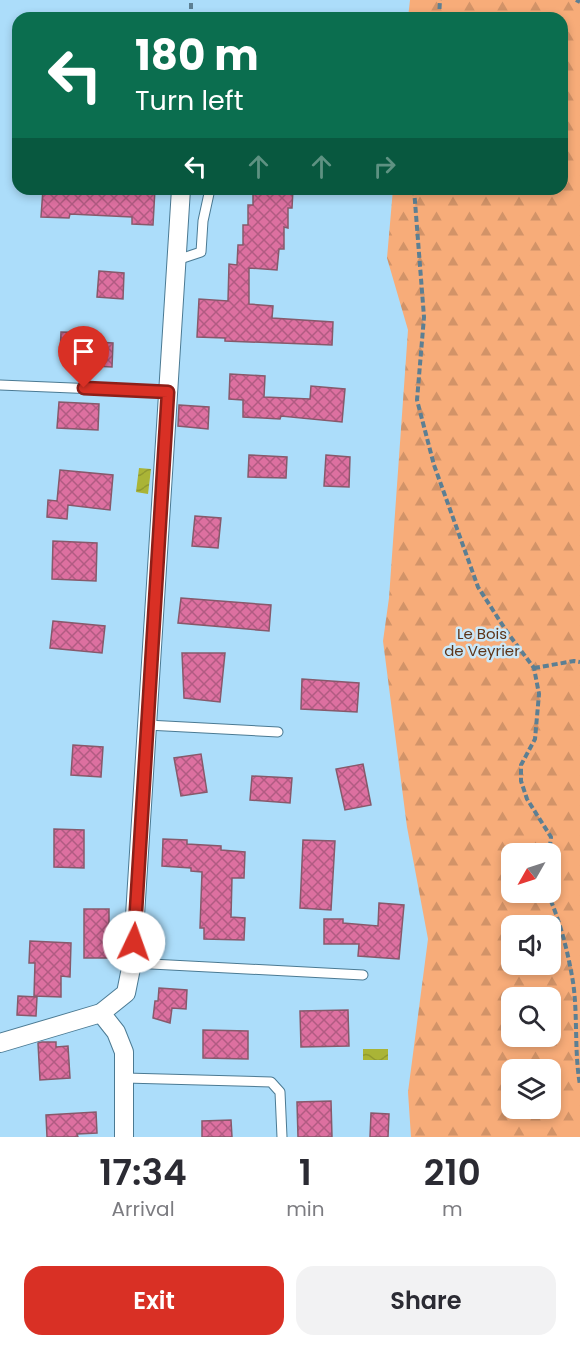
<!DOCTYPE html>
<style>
body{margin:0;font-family:Poppins,sans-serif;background:#f2f2f3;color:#2b2b33;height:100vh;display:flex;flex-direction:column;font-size:22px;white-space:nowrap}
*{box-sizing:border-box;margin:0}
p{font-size:20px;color:#7c7c81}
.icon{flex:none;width:33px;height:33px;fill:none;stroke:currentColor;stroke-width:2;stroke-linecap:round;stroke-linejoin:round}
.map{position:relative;height:1137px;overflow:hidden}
.sheet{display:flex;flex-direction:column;background:#fff;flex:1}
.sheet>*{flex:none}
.top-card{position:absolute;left:12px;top:12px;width:556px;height:183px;border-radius:18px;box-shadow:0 3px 9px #0003;background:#0b6e4f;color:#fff;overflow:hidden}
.needle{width:39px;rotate:231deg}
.fabs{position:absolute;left:501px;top:843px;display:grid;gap:12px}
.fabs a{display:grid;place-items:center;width:60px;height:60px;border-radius:12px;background:#fff;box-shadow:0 3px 9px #0003;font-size:30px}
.pin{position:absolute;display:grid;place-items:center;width:51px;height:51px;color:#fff;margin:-62px -26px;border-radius:50% 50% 50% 0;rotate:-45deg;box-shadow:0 0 6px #0007}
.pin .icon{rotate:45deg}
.me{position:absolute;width:66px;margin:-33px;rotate:3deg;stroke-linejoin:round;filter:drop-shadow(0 0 4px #0008)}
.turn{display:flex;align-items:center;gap:21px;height:126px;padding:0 24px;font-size:27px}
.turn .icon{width:78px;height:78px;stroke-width:2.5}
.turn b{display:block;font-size:42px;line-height:51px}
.lanes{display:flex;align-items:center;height:57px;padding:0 24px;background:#0003;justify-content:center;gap:30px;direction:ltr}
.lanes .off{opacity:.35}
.eta{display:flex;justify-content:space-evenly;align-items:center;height:102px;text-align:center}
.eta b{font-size:36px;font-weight:600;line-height:42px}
.primary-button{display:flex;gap:12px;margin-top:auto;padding:12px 24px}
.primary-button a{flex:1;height:69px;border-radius:18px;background:#d93025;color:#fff;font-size:24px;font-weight:600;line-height:69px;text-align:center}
.primary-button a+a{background:#f2f2f3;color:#2b2b33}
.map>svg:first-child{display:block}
.forest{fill:url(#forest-firs);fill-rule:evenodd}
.water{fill:url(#water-waves)}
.building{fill:url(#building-cross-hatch);stroke:#87596b;stroke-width:1.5}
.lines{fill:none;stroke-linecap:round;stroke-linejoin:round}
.service-casing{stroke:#4b7a93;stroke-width:11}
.minor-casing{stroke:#4b7a93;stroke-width:20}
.path{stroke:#5c7f93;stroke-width:4;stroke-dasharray:6 3;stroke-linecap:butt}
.service{stroke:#fff;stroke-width:9}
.minor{stroke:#fff;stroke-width:18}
.route-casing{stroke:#8d1f18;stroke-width:15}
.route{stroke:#d93025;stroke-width:10}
.labels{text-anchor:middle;stroke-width:5;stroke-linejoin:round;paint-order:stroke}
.park-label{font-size:15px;fill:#5d3519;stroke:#cae8f9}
</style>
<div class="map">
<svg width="580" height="1137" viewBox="0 0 580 1137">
<defs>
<pattern id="forest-firs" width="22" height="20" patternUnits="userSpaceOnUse" patternTransform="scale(1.5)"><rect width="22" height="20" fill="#f7ac79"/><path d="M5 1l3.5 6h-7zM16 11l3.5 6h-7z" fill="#d29368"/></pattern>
<pattern id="water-waves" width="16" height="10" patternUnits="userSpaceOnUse" patternTransform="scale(1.5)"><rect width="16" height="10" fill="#aab436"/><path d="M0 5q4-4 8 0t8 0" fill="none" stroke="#919a2f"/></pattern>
<pattern id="building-cross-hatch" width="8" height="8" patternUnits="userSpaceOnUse" patternTransform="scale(1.5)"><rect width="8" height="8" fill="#dd70a0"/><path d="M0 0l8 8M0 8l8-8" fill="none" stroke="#b15b82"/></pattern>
</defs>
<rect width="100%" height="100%" fill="#acddfa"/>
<path class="forest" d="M410 0H580V1137H411L408 1092 428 939 407 827 383 641 389 598 408 330 387 258 393 189H562V18H408ZM512 854H550V892H512ZM512 926H550V964H512ZM512 998H550V1036H512ZM512 1070H550V1108H512Z"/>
<g class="water">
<path d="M139 468 151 469 148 494 136 492Z"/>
<rect x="363" y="1049" width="25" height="11"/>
</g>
<g class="building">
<path d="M43 189H155L153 225 132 224V217L70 214 69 218 41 217Z"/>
<path d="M253 189H293L292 208H288V228L284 227V249H279L277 270 249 268V304L273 306 272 318 333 322 332 345 225 341V338L197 337 199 299 228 301 229 264 237 265 238 245H243V225H248V205H253Z"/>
<path d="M99 271 124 273 123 299 97 297Z"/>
<path d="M61 332 95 333V342L113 343 112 367 75 365V356L60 355Z"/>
<path d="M230 374 265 376 264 397 310 399 311 386 345 389 342 422 281 416 280 419 243 417V400L229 399Z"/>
<path d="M59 402 99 404 98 430 57 428Z"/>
<path d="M179 405 209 407 208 429 178 426Z"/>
<path d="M249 455 287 457 286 478 248 477Z"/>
<path d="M326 455 350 457 349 487 324 486Z"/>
<path d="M60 470 113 475 110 510 68 505 67 519 47 517 48 500 57 501Z"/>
<path d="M195 516 221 518 218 548 192 546Z"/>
<path d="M53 541 97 543 96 581 52 579Z"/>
<path d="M181 598 271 605 269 631 178 623Z"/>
<path d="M53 621 105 626 102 653 50 648Z"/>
<path d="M182 653H225L220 702 184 698Z"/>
<path d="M302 679 359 683 357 712 301 709Z"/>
<path d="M73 745 103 747 101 777 71 775Z"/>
<path d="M201 754 207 792 181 796 174 758Z"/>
<path d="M363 764 371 805 345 810 336 769Z"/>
<path d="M252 776 292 778 290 803 250 800Z"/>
<path d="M54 829 84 830V868L54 867Z"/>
<path d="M163 839 187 840V844L221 846V850L245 852 244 878H232L231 917 245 918 244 940 204 939V928H200L202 872 191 871V868L162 866Z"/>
<path d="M303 840 335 841 331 910 300 908Z"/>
<path d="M379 903 404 905 399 959 358 956 359 944H324V919H343V923L378 926Z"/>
<path d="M84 909H109V924L117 925 116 958H84Z"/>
<path d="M30 941 71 943 70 977 61 976V997L34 996 35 963H29Z"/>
<path d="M159 988 187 990 186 1009 172 1008 170 1023 153 1018 155 1001H158Z"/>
<path d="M18 996 37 997 36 1016 17 1015Z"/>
<path d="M348 1010 349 1046 301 1047 300 1011Z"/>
<path d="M203 1030 248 1031V1059L203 1058Z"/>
<path d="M42 1042H56V1047L68 1046 70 1078 40 1080 38 1043Z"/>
<path d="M331 1101 332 1137H298L297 1102Z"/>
<path d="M96 1112 97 1133 77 1134 78 1137H47L46 1115Z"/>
<path d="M371 1113 389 1114 388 1137H370Z"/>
<path d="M231 1120 232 1137H202V1121Z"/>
</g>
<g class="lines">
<g class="service-casing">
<g id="service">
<path d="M177 260 201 252 203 221 210 189"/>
<path d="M0 385 168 392"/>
<path d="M147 725 278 732"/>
<path d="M132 963 363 975"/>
<path d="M125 1078 271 1082 280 1092 282 1137"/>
</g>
</g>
<g class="minor-casing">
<g id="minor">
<path d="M101 1013 116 1032 124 1052V1137"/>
<path d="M0 1043 101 1013 126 993 132 963 181 189"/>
</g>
</g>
<g class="path">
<path d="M576 0 580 2"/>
<path d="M191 18V0"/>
<path d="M439 18 440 0"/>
<path d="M414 189 424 317 417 400 434 465 478 587 507 632 534 668 539 694 535 739 521 765V781L527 799 551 837 549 854"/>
<path d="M534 668 574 661 580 662"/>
<path d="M547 892C560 920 568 952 573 982 578 1016 574 1051 580 1085"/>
</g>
<use href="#service" class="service"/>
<use href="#minor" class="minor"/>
</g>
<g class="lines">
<g class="route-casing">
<path id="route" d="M84 388 168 392 134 942"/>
</g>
<use href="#route" class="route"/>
</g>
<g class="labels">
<g class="park-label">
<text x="482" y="639">Le Bois<tspan x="482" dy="17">de Veyrier</tspan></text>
</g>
</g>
</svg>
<div class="fabs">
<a><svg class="needle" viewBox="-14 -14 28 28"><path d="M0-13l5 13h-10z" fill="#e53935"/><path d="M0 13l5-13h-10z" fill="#7c7c81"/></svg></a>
<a><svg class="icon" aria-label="sound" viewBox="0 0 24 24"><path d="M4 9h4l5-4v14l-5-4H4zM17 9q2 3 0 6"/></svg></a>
<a><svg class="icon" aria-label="search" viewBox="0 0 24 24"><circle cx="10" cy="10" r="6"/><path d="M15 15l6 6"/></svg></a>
<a><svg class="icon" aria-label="layers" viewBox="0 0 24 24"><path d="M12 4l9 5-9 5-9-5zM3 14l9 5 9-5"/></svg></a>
</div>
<div class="pin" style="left:84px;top:388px;background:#d93025"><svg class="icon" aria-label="arrive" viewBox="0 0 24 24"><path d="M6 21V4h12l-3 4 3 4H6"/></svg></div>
<svg class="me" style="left:134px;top:942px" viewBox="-20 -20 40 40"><circle r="19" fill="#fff"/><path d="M0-13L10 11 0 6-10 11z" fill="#d93025"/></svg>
<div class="top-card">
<div class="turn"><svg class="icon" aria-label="left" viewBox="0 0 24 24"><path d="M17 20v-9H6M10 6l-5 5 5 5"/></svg><div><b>180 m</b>Turn left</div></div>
<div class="lanes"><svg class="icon" aria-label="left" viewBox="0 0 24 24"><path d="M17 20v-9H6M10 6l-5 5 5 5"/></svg><svg class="icon off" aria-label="ahead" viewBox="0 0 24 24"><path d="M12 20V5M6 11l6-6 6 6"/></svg><svg class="icon off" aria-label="ahead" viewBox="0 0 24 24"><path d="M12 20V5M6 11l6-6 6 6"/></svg><svg class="icon off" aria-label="right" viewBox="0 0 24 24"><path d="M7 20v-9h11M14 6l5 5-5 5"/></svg></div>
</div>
</div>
<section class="sheet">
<div class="eta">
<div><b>17:34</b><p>Arrival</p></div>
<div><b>1</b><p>min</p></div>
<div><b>210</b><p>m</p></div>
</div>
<div class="primary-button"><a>Exit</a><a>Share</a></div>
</section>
